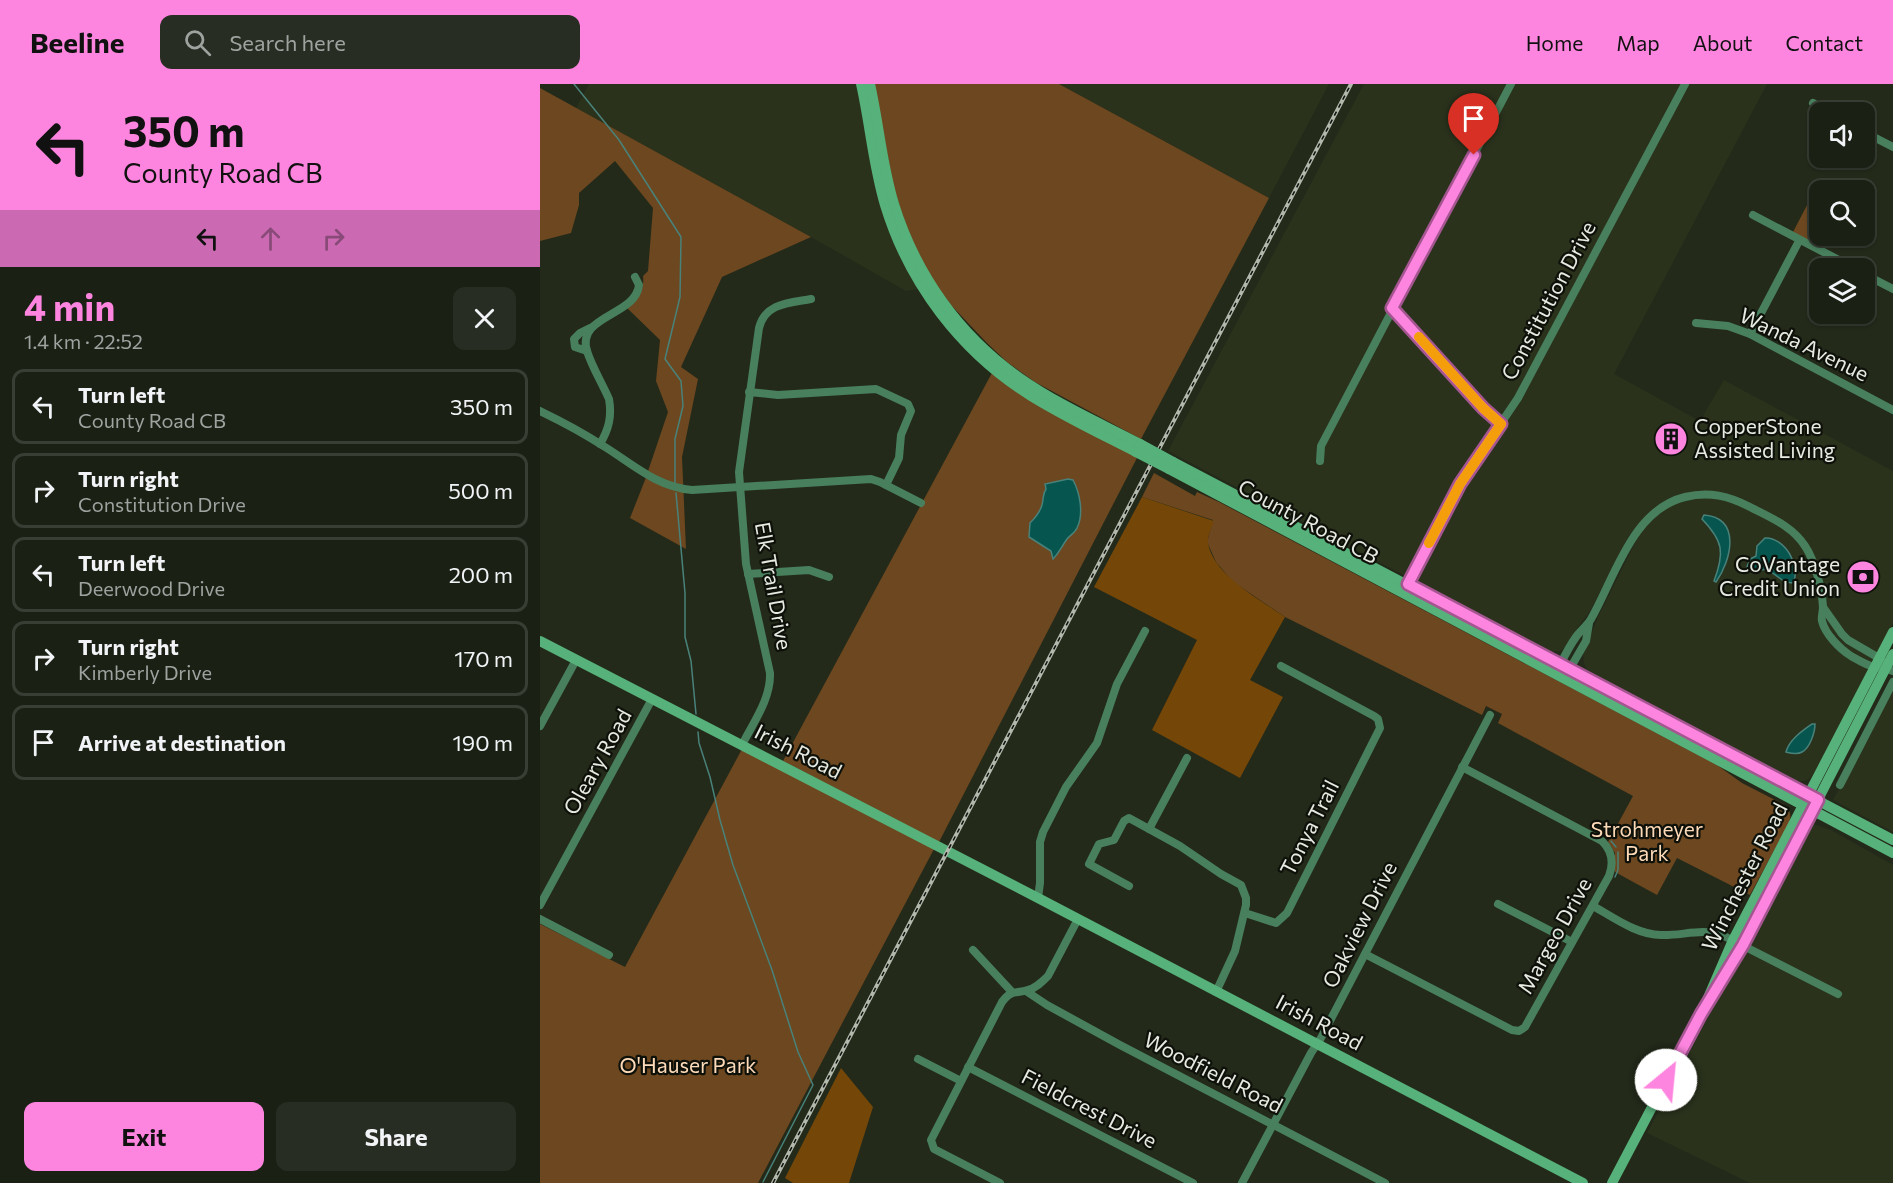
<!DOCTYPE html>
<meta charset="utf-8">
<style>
body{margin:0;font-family:Commissioner,sans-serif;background:#272d22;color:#f1f3f6;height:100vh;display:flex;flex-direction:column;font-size:22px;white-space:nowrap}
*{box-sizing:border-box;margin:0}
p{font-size:20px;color:#9fa3a0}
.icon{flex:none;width:33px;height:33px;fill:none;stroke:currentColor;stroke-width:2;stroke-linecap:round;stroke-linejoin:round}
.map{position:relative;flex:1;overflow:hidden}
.panel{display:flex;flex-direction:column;background:#1a2014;width:540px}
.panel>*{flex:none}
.hud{background:#fe85df;color:#111;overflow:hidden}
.buttons{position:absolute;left:1269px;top:18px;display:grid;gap:12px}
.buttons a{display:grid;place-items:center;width:66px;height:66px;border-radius:12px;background:#1a2014;box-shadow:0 2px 4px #0004,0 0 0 2px #383e34;font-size:30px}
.pin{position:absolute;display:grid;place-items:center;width:51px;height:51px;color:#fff;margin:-62px -26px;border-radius:50% 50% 50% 0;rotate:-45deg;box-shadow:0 0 6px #0007}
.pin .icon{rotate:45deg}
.me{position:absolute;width:66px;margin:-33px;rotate:28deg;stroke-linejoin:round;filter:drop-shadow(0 0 4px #0008)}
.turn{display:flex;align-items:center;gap:21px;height:126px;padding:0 24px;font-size:27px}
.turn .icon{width:78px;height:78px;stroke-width:2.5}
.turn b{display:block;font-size:42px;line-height:51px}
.lanes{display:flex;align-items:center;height:57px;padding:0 24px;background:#0003;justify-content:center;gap:30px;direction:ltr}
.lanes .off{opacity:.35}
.round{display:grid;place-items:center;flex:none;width:63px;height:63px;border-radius:12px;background:#272d22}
.summary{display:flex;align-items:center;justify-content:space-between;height:102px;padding:0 24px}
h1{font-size:36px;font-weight:700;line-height:45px;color:#fe85df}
.action{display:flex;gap:12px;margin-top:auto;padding:12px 24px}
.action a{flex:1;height:69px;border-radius:12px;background:#fe85df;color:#111;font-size:24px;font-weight:700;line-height:69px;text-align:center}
.action a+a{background:#272d22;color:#f1f3f6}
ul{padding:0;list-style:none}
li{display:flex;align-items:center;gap:18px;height:75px;margin:0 12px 9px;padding:0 12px;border:3px solid #383e34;border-radius:12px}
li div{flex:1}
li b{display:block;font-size:22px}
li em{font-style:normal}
header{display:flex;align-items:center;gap:36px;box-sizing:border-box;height:84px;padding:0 30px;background:#fe85df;color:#111}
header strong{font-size:28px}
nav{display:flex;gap:33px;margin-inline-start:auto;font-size:21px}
.search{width:420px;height:54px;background:#272d22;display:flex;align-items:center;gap:15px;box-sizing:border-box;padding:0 21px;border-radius:12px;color:#9fa3a0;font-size:22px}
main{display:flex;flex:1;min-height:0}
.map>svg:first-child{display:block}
.built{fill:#2a321c}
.green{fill:#6c471f}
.forest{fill:#744608}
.water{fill:#06564f;stroke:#49827a;stroke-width:1.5}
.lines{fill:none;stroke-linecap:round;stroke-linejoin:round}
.stream{stroke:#49827a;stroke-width:1.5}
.street{stroke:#487f5d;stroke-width:8}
.secondary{stroke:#56b17a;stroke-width:10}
.rail-casing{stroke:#b3b8ad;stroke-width:4}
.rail{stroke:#0e110a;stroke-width:1.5;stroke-dasharray:4.5;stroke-linecap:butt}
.secondary-bridge{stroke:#56b17a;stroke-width:10}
.route-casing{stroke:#a55691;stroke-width:15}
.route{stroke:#fe85df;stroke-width:10}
.slow{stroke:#f59e0b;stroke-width:10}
.labels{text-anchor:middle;stroke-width:4.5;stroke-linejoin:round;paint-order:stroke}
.street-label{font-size:21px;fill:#e6eae0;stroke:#0e110a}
.poi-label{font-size:21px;fill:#e6eae0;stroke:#0e110a;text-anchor:start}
.park-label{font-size:21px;fill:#fddab8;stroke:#0e110a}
</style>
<header>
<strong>Beeline</strong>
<div class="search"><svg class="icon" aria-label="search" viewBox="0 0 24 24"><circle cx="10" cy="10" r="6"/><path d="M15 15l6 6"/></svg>Search here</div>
<nav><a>Home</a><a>Map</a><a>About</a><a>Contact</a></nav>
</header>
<main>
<section class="panel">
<div class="hud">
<div class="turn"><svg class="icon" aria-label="left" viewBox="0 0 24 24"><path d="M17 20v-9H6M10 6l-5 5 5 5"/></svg><div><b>350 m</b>County Road CB</div></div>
<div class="lanes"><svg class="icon" aria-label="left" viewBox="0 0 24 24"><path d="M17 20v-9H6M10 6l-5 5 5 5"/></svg><svg class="icon off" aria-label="ahead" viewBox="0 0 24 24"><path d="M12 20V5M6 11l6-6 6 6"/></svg><svg class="icon off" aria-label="right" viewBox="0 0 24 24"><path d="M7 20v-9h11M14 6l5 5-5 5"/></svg></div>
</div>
<div class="summary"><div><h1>4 min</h1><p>1.4 km · 22:52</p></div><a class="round"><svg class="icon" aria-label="close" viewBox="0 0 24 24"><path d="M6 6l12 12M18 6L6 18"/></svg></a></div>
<ul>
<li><svg class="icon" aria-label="left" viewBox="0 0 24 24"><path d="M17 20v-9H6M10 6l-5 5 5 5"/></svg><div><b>Turn left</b><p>County Road CB</p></div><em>350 m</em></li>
<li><svg class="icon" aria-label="right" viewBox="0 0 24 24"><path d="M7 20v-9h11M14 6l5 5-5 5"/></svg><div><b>Turn right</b><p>Constitution Drive</p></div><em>500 m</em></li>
<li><svg class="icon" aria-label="left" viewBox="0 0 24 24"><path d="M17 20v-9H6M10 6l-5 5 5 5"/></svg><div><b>Turn left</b><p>Deerwood Drive</p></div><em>200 m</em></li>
<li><svg class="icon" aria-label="right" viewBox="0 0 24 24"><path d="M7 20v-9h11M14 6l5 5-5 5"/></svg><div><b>Turn right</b><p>Kimberly Drive</p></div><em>170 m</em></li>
<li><svg class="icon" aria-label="arrive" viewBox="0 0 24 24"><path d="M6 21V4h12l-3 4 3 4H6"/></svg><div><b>Arrive at destination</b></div><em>190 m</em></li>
</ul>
<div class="action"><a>Exit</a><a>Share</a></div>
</section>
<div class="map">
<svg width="1353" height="1099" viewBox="0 0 1353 1099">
<rect width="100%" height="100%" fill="#232a1a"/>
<g class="built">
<path d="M49 0H317L378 205 366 207 271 153 36 24Z"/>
<path d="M519 0H789L729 114Z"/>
<path d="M824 0H1227L1074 290 1160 337 1184 296 1353 387V539L1274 689 1269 695 1264 697H1257L1220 680 1102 619 1047 585 1044 580 1043 571 1058 533 1098 453 1090 450 1050 527 1038 543 1026 563 1020 567H1008L628 367Z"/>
<path d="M1353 606V748L1293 716Z"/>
<path d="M1273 740 1291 746 1353 781V1099H1210L1107 1049 1270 742Z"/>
</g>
<g class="green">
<path d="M334 0H519L729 114 601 355 495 298 467 278 447 259 411 221 390 192 370 154 354 105Z"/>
<path d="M0 4 271 153 182 193 141 283 158 295 142 373 146 465 90 434 105 396 128 328 116 297 120 256 86 223C97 214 105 206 103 192L108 187 113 124 75 77 39 109V121L31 149 0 157Z"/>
<path d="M1277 102 1285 106H1280L1279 136 1269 157 1253 148Z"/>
<path d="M453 287 598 372 399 758 243 677Z"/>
<path d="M614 389 655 412 657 408 679 418 1177 681 1202 699 1243 720C1250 726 1252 730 1249 739L1210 811 1137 774 1117 811 1075 788V769L1068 758 1093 712 958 639 962 630 946 622 942 631 745 533 692 497 676 478 667 458 673 436 602 413Z"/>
<path d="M202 665 394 765 218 1099H0V840L85 883Z"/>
</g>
<g class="forest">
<path d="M602 413 674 437C672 443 667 453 668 459 673 491 721 516 745 533L710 596 743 613 700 694 612 646 657 556 554 503Z"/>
<path d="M301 984 333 1023 309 1099H253L245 1094Z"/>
</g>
<g class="water">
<path d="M528 395 533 396C540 409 544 430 537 444 535 449 530 451 527 455 522 462 519 469 513 475L511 467 489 453 490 439C495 434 500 428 502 421 504 414 502 411 506 405L505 400Z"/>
<path d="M1164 431C1202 434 1191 477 1176 498L1174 497C1185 468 1183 457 1162 435Z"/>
<path d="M1225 454C1244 453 1262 482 1253 499L1245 498 1227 485 1215 487 1207 483 1210 475 1216 472 1217 462Z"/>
<path d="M1272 640H1275C1275 648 1270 664 1262 668 1257 671 1250 669 1246 668 1249 656 1262 647 1272 640Z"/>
</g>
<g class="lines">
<g class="stream">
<path d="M34 0 79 56 141 153 140 213 125 275 141 297 143 322 135 355V399"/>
<path d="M136 409 145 509V553L151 577 156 630"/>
<path d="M158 648 159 659 170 693 180 736 193 781 232 886 258 968 273 1001 223 1098"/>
<path d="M1071 757 1076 763"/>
<path d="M1075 793 1078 786V768"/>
</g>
<g class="street">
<path d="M1273 19 1288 28"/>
<path d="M1324 48 1353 63"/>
<path d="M1213 131 1314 184"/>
<path d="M1324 190 1353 205"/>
<path d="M852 224 943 324 961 340"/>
<path d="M1156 239 1188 242 1210 250 1353 326"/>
<path d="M1210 250 1259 157"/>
<path d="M47 267 35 263 34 255 40 249 50 244"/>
<path d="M209 308 238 311 336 305 368 320 371 327 361 351 359 374 346 401"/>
<path d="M0 327C23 338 45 350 65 363 94 381 117 403 152 406L331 395 340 398 381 419"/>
<path d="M60 360C69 345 72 332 69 315 62 299 52 283 47 267 36 231 96 232 99 201L95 193"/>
<path d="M780 377 781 362 971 0"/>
<path d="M208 490 269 486 289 493"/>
<path d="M866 503 920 400 978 314 1145 0"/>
<path d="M1283 523 1302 550 1308 556 1339 574 1342 577"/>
<path d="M1020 586V581C1025 571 1030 561 1036 553 1040 547 1047 542 1051 535 1075 493 1092 426 1145 413 1169 407 1189 412 1210 423 1231 434 1252 442 1265 462 1275 477 1282 505 1283 523 1283 528 1281 533 1282 537 1285 550 1300 565 1311 572 1318 576 1328 582 1335 583 1342 584 1346 584 1353 587"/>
<path d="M1028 588 1046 557 1049 539"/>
<path d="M0 642 36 576"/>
<path d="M202 661C213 639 231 615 230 589L206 480 199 388 219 244C225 219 249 219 271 215"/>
<path d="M1300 701 1353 598"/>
<path d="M609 745 647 674"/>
<path d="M589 802 549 780 559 760 574 756 584 737 589 734 640 762 681 790 701 801 706 814V821L695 867 676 908"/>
<path d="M498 814 500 799V758L503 748 526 703 557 659 577 600 605 547"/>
<path d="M958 820 1032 858"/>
<path d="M0 821 112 615"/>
<path d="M1053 822C1073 833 1097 851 1121 851 1141 852 1162 844 1182 851L1298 910"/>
<path d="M705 829 736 839 747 829 840 644 838 635 834 632 741 582"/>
<path d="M0 835 69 871"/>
<path d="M433 866 472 908"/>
<path d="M825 870 972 946 979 947 985 943 1069 792C1074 779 1072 767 1062 757L922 683"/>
<path d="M486 907 507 921 580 961 845 1099"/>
<path d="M378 975 421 997"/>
<path d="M428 983 653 1099"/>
<path d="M460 1099 394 1065 391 1056 462 918C472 905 475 910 488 906 496 904 502 898 508 892L538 835"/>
<path d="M702 1099 771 969 781 954 950 631"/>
</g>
<g class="secondary">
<path d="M321 0C330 40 333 81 345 121 369 200 421 268 491 312 525 333 561 350 596 368"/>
<path d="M330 0C339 40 342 81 354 120 376 191 420 252 480 294 517 320 560 339 600 360"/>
<path d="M633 378 1353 756"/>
<path d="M629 385 1353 769"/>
<path d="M0 557 498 814 1043 1099"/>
<path d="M1177 904 1203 861 1353 570"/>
<path d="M1072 1099 1161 930 1193 856 1353 548"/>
</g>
<g class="rail-casing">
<path id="rail" d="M233 1099 811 0"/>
</g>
<use href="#rail" class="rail"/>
<g class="secondary-bridge">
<path d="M600 360 633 378"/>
<path d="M596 368 629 385"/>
</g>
</g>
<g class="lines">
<g class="route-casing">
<path id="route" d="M934 71 852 224 943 324 961 340 920 400 868 500 1278 716 1203 861 1161 930 1126 996"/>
</g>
<use href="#route" class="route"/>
<path class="slow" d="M879 253 943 324 961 340 920 400 889 459"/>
</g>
<defs>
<g id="building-disc" transform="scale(1.725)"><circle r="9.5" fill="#fe85df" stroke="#0e110a"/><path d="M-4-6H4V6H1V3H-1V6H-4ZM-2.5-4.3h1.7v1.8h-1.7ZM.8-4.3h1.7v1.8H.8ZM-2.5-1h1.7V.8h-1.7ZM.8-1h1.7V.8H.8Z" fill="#111"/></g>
<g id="bank-disc" transform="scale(1.725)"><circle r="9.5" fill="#fe85df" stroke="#0e110a"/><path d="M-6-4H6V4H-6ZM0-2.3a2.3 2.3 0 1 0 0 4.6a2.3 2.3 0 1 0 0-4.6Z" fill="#111"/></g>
</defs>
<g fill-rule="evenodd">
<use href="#building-disc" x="1131" y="355"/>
<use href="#bank-disc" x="1323" y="493"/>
</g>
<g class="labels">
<g class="street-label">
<text transform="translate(1009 217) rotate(-62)" y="7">Constitution Drive</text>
<text transform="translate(1264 261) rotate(26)" y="7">Wanda Avenue</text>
<text transform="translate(768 438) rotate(28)" y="7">County Road CB</text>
<text transform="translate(233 502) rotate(80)" y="7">Elk Trail Drive</text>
<text transform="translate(258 668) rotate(27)" y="7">Irish Road</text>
<text transform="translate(58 678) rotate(-61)" y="7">Oleary Road</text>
<text transform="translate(770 744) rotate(-63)" y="7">Tonya Trail</text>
<text transform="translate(1205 793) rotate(-63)" y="7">Winchester Road</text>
<text transform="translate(820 841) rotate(-63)" y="7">Oakview Drive</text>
<text transform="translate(1015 852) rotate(-61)" y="7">Margeo Drive</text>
<text transform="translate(779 939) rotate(28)" y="7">Irish Road</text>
<text transform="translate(673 989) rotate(27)" y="7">Woodfield Road</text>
<text transform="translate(549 1025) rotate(27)" y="7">Fieldcrest Drive</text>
</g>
<g class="poi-label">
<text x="1154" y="350">CopperStone<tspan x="1154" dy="24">Assisted Living</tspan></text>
<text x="1300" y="488" text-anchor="end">CoVantage<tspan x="1300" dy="24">Credit Union</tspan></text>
</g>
<g class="park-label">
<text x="1107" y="753">Strohmeyer<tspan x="1107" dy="24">Park</tspan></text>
<text x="148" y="989">O'Hauser Park</text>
</g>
</g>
</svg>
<div class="buttons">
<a><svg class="icon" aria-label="sound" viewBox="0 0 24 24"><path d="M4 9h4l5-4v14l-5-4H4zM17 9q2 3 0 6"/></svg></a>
<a><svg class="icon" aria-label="search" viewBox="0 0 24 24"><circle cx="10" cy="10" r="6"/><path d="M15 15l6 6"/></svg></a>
<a><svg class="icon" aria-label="layers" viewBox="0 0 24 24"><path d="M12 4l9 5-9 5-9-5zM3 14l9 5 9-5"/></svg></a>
</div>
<div class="pin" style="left:934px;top:71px;background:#d93025"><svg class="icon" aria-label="arrive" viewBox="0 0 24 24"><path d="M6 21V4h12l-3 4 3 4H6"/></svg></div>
<svg class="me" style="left:1126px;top:996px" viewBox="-20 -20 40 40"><circle r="19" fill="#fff"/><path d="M0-13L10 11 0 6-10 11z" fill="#fe85df"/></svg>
</div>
</main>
